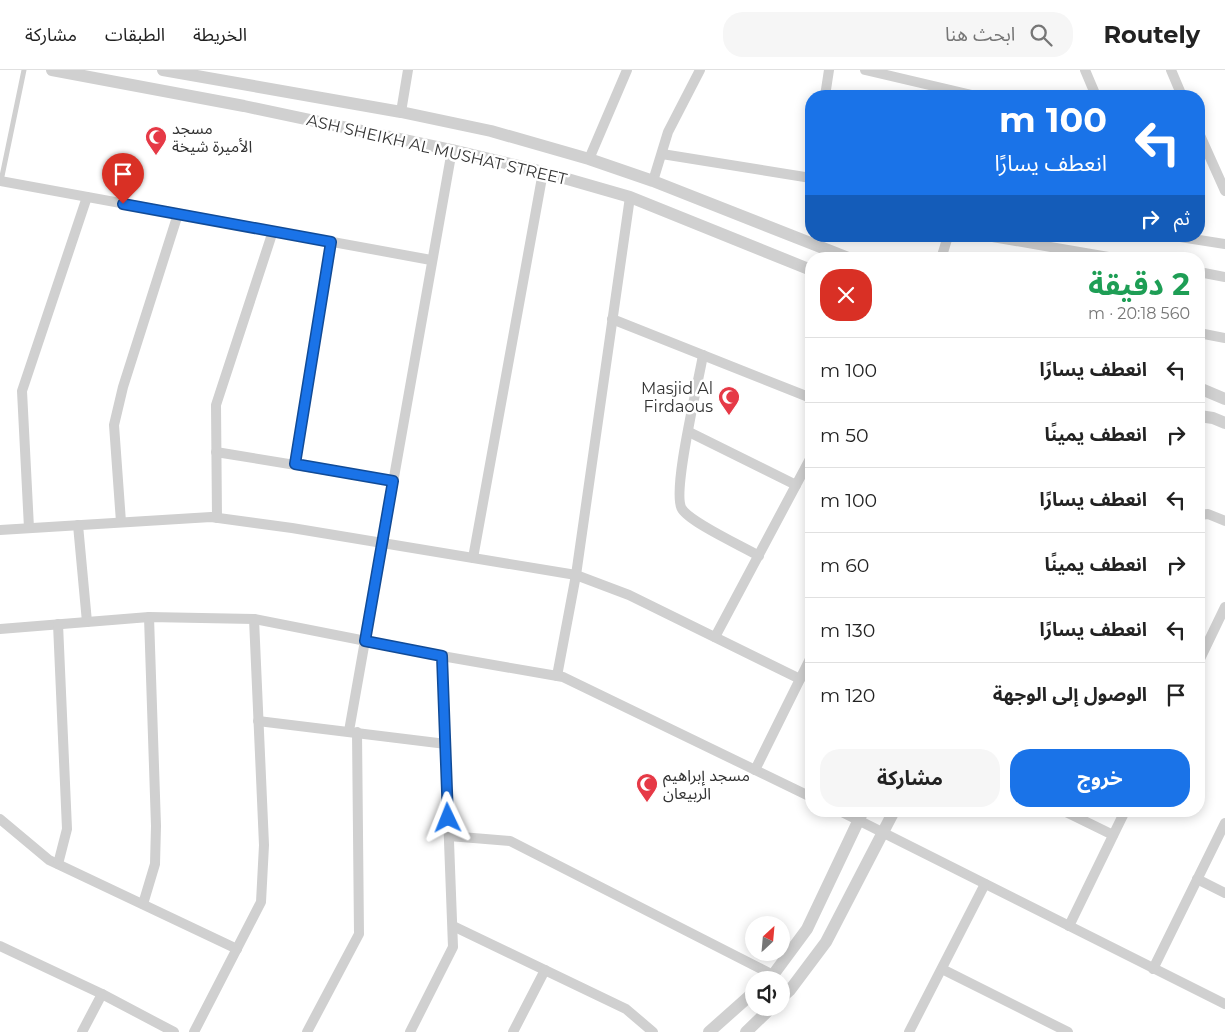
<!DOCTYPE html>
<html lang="ar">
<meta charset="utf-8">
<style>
body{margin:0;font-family:Montserrat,"Noto Sans Arabic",sans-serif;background:#f6f6f6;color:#222;direction:rtl;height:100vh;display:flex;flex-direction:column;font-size:19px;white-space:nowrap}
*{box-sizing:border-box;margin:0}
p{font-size:16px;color:#767676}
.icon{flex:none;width:28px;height:28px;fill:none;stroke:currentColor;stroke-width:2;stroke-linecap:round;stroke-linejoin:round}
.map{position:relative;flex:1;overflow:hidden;direction:ltr}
.panel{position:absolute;left:805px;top:182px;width:400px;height:565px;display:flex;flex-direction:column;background:#fff;border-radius:20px;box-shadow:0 2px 12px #0003;direction:rtl}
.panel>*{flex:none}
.top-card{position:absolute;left:805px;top:20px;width:400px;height:152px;border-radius:20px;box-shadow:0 2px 12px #0003;direction:rtl;background:#1a73e8;color:#fff;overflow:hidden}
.needle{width:32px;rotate:26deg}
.controls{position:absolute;left:745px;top:846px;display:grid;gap:10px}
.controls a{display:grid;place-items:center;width:45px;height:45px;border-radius:50%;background:#fff;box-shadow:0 2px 12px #0003;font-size:25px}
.pin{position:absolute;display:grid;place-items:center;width:42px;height:42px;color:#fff;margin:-51px -21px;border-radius:50% 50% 50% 0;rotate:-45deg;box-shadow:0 0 5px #0007}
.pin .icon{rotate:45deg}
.me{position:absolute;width:55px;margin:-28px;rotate:358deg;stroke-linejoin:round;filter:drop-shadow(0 0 4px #0008)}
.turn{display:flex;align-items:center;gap:18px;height:105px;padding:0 15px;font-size:22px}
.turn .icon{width:65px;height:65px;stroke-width:2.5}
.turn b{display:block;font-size:35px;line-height:42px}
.then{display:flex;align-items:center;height:48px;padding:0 15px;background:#0003;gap:10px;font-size:19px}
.round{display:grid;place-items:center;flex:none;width:52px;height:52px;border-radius:20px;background:#f6f6f6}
.summary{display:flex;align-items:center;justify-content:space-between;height:85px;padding:0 15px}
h1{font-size:30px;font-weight:700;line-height:38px;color:#1e9e55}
.button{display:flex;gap:10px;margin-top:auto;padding:10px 15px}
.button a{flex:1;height:58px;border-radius:20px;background:#1a73e8;color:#fff;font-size:20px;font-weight:700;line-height:58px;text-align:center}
.button a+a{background:#f6f6f6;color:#222}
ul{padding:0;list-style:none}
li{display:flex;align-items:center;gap:15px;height:65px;padding:0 15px;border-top:1px solid #e0e0e0}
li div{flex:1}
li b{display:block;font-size:19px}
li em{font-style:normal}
header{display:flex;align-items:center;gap:30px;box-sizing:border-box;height:70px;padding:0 25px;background:#fff;border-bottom:1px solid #e0e0e0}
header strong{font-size:24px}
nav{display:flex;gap:28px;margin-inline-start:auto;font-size:18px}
.search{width:350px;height:45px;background:#f6f6f6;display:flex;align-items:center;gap:12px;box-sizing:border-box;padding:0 18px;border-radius:20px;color:#767676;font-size:19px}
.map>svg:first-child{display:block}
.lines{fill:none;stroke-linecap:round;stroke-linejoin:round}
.service{stroke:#d0d0d0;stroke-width:5}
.minor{stroke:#d0d0d0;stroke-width:10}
.tertiary{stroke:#d0d0d0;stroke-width:12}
.route-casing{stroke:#114b97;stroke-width:12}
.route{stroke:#1a73e8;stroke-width:9}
.labels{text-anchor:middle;stroke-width:5;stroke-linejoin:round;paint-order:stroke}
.poi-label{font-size:16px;fill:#333;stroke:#fff;text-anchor:start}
.street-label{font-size:16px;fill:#333;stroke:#fff}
</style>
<header>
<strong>Routely</strong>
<div class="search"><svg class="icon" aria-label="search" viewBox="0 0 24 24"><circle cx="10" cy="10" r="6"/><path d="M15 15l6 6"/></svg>ابحث هنا</div>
<nav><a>الخريطة</a><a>الطبقات</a><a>مشاركة</a></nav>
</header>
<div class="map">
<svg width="1225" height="962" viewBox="0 0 1225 962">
<rect width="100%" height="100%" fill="#fff"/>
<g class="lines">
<path class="service" d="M1 111 24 0"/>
<g class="minor">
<path d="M865 0 972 25V26"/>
<path d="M1085 0 1096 26"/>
<path d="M1171 0 1182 26"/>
<path d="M825 26 829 0"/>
<path d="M401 42 408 0"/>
<path d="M1199 63 1225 121"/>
<path d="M662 84 811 108"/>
<path d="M589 89 627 0"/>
<path d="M0 111 431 190"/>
<path d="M653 111 668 62 700 0"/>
<path d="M987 166 1120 189"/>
<path d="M1174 166 1225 174"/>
<path d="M941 189 948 166"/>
<path d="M1199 202 1225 207"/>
<path d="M612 249 811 328"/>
<path d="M1199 263 1225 268"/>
<path d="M703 285C699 310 671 423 682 439 691 453 742 476 759 486"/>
<path d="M689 362 796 415"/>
<path d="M216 382 393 411"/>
<path d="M295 394 331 172"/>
<path d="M1199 445 1208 444 1225 451"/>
<path d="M217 448 216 335 273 161"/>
<path d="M121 452 114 355 123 317 178 144"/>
<path d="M78 455 87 552"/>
<path d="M29 458 22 321 87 127"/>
<path d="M0 460 211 447 292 458 576 505 629 525 800 609"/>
<path d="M473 488 543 102"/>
<path d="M0 559 149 547 254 549 442 586 563 607 811 727"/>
<path d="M715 567 811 387"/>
<path d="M1199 591 1225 537"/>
<path d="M557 606 576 505 630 127"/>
<path d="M258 651 446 674"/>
<path d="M349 661 452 80"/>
<path d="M755 700 811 587"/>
<path d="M840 741 1225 934"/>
<path d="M1064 741 1113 765"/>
<path d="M0 749 49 790 237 879"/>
<path d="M449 766 510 771 773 905"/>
<path d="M58 794 67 759 58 554"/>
<path d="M1197 809 1225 823"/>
<path d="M143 834 155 794 156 756 149 547"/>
<path d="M453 856 626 939 653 962"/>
<path d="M1069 856 1125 741"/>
<path d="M0 876 102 924 174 962"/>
<path d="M942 899 1068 962"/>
<path d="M1153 899 1225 753"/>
<path d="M82 962 102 924"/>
<path d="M194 962 261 832 264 775 254 549"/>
<path d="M307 962 359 864 357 662"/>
<path d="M410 962 453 877 442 586"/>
<path d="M513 962 545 900"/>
<path d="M909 962 985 814"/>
</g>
<g class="tertiary">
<path d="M52 0 244 36 452 80 543 102 630 127 811 200"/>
<path d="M163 0 401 42 491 61 589 89 653 111 851 189"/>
<path d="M1199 318 1225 329"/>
<path d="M1199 346 1213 348 1225 353"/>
<path d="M768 910 773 905 807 859 863 741"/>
<path d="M781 928 790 920 826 872 894 741"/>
<path d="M709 962 754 922"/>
<path d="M746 962 771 938"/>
</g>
</g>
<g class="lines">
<g class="route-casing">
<path id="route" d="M123 134 331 172 295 394 393 411 365 571 442 586 448 748"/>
</g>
<use href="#route" class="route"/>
</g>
<defs>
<g id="mosque-pin" transform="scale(1.125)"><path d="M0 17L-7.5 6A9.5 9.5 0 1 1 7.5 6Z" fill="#e63946" stroke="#fff"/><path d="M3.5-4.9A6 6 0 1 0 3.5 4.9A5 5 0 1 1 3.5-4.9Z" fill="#fff"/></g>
</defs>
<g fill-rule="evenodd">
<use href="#mosque-pin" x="156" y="67"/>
<use href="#mosque-pin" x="729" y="327"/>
<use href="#mosque-pin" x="647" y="714"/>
</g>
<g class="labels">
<g class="poi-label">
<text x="172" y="64">مسجد<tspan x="172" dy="18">الأميرة شيخة</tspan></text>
<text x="713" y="324" text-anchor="end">Masjid Al<tspan x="713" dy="18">Firdaous</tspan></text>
<text x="663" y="711">مسجد إبراهيم<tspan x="663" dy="18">الربيعان</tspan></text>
</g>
<g class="street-label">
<text transform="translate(437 79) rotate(13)" y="6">ASH SHEIKH AL MUSHAT STREET</text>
</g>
</g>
</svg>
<div class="controls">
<a><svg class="needle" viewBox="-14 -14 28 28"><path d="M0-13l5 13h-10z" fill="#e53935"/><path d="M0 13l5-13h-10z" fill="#767676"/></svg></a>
<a><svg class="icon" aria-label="sound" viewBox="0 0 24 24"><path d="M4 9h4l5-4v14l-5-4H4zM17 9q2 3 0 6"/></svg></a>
</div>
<div class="pin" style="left:123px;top:134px;background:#d93025"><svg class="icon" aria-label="arrive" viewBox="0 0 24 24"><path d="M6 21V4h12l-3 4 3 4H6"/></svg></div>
<svg class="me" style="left:448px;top:748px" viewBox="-20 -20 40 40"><path d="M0-17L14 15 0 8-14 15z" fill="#1a73e8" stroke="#fff" stroke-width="4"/></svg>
<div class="top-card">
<div class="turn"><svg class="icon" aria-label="left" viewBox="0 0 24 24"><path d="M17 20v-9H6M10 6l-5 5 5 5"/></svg><div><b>100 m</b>انعطف يسارًا</div></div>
<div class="then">ثم<svg class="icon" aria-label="right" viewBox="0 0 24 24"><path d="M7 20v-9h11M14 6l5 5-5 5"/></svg></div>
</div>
<section class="panel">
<div class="summary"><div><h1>2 دقيقة</h1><p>560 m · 20:18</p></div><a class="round" style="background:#d93025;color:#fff"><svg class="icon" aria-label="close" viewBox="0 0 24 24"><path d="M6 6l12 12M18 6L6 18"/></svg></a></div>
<ul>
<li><svg class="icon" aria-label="left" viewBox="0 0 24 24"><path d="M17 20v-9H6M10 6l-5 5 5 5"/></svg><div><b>انعطف يسارًا</b></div><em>100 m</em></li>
<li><svg class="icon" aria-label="right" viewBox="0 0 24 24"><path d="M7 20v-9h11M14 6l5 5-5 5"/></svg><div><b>انعطف يمينًا</b></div><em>50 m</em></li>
<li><svg class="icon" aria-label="left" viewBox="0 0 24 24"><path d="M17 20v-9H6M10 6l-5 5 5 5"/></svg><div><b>انعطف يسارًا</b></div><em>100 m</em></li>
<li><svg class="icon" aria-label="right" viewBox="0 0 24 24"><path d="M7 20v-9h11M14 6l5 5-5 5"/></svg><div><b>انعطف يمينًا</b></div><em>60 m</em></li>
<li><svg class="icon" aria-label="left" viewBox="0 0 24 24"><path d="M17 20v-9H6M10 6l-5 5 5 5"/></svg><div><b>انعطف يسارًا</b></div><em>130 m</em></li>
<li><svg class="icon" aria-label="arrive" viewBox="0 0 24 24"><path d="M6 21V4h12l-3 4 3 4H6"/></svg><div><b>الوصول إلى الوجهة</b></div><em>120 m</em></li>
</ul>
<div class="button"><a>خروج</a><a>مشاركة</a></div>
</section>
</div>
